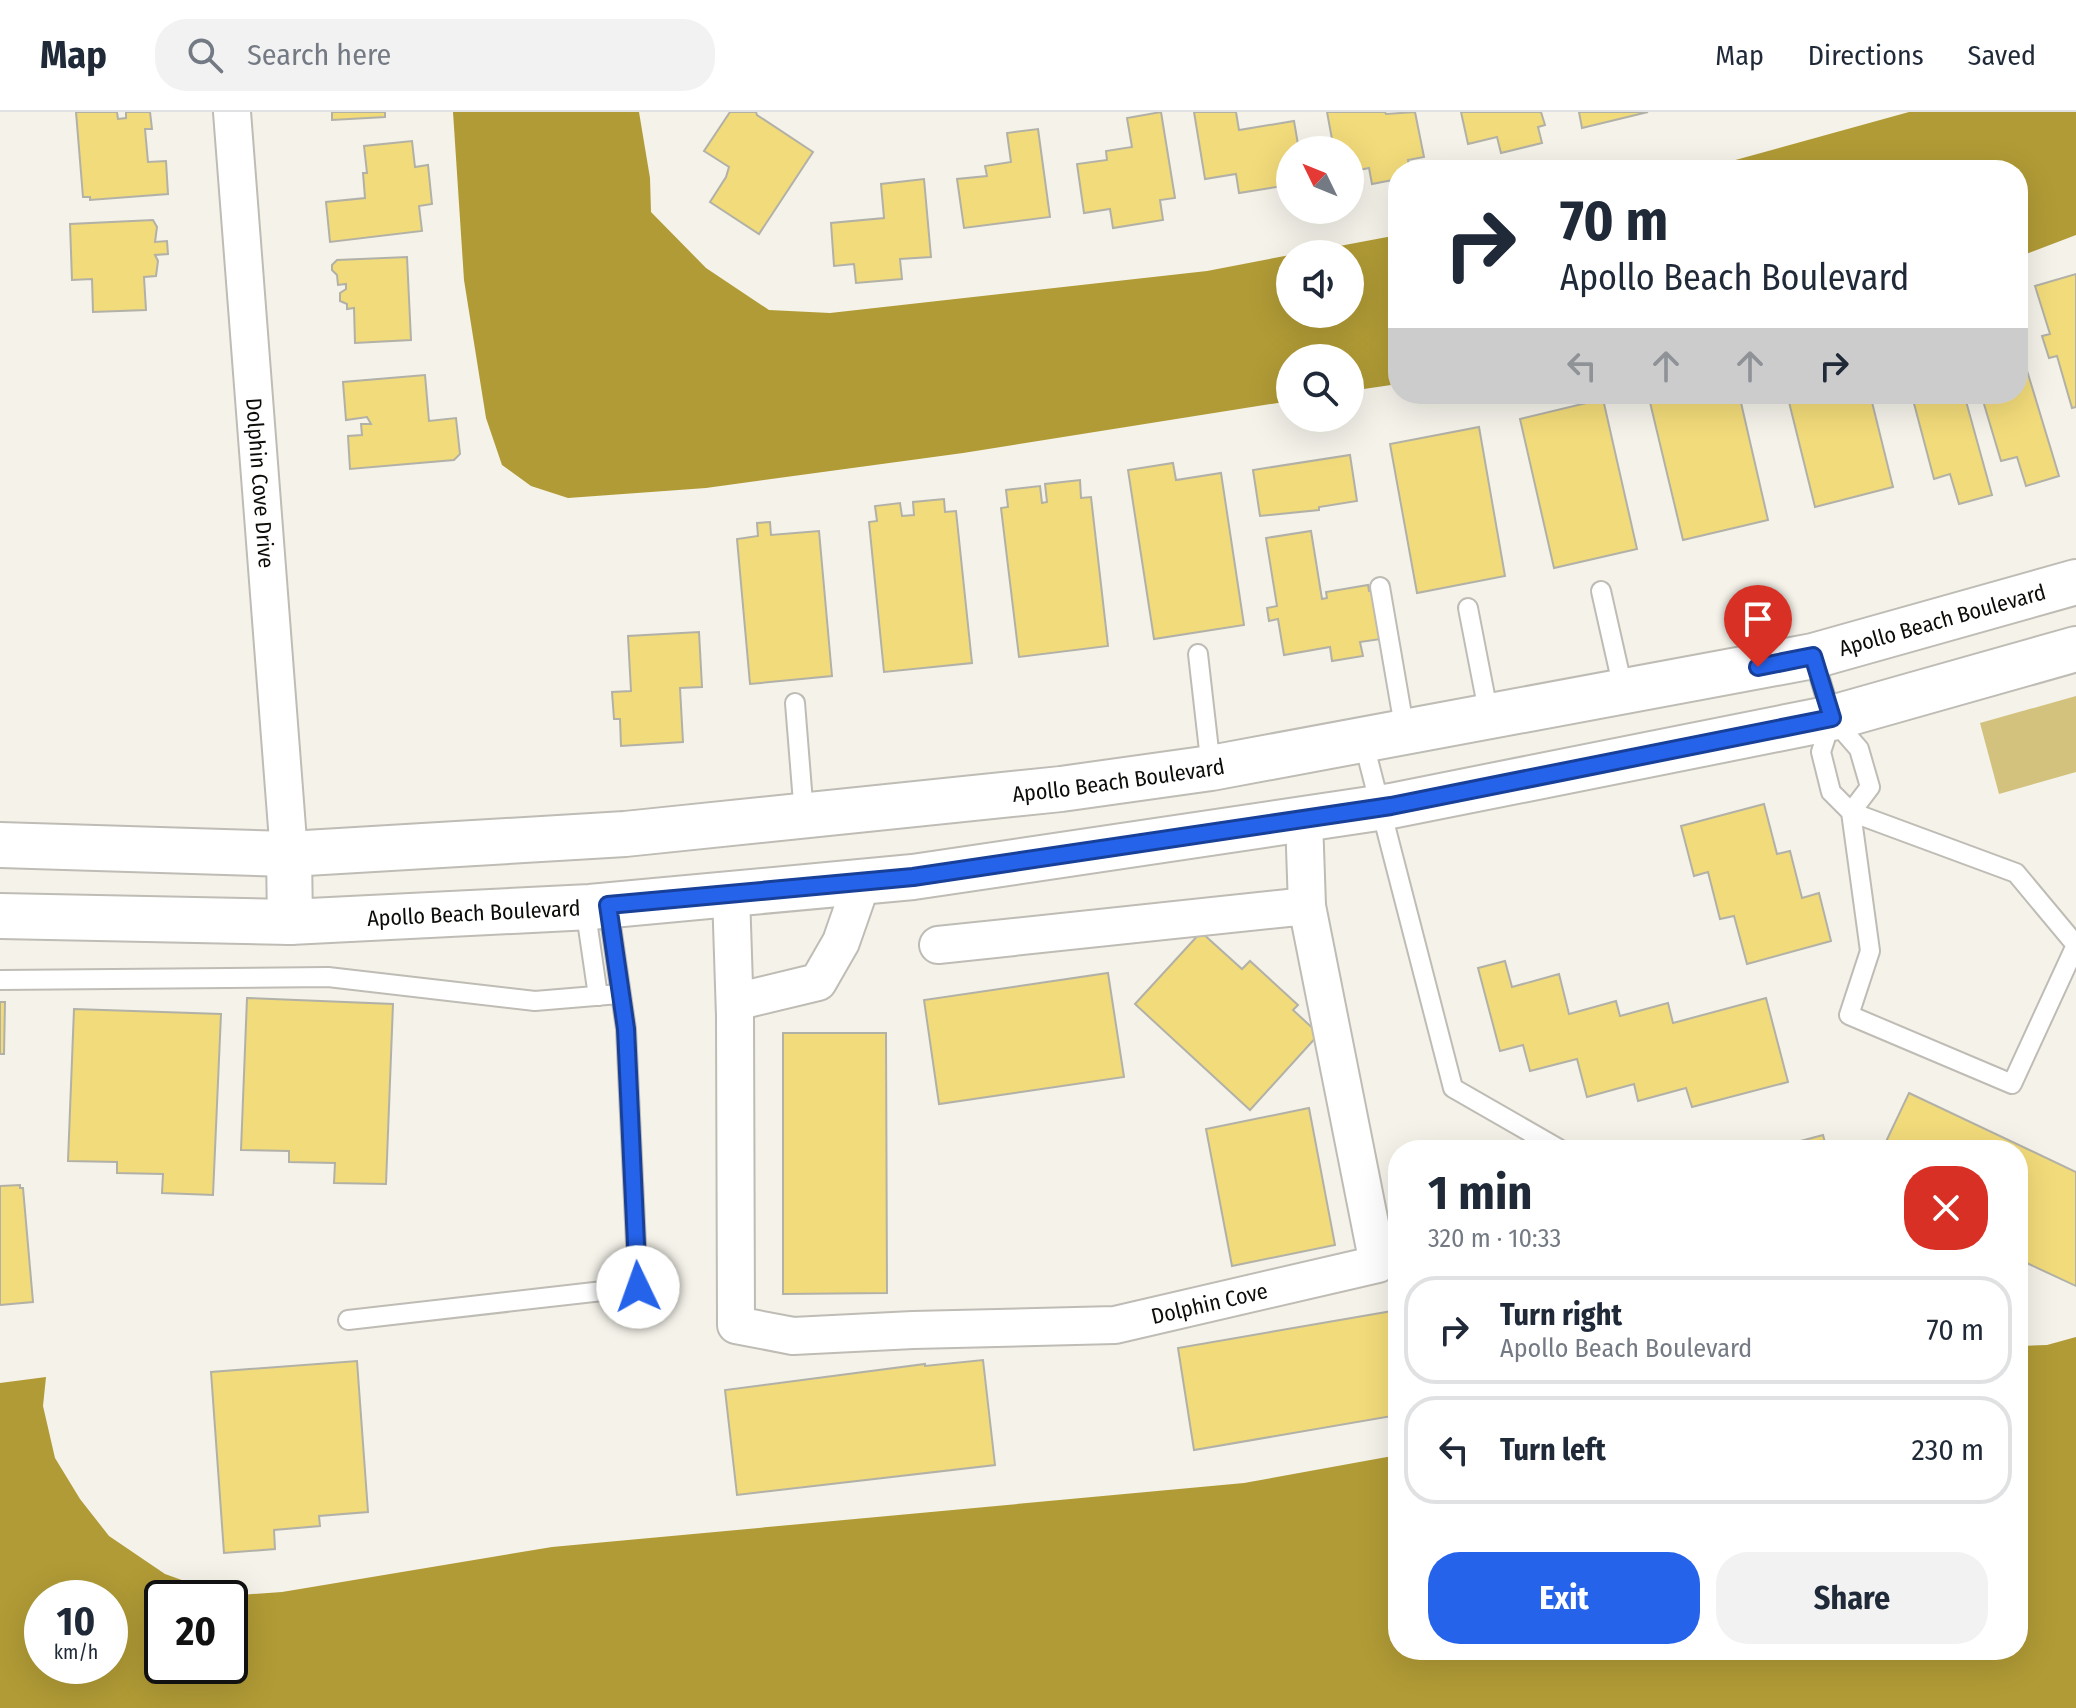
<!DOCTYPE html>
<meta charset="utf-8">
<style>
body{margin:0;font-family:"Fira Sans Condensed",sans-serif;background:#f2f2f3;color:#1f2937;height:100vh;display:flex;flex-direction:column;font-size:30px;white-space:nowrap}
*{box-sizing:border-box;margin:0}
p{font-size:26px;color:#747a83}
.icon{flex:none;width:44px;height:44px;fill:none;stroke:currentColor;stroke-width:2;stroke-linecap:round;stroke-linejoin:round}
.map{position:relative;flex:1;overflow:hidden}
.panel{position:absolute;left:1388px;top:1028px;width:640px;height:520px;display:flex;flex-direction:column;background:#fff;border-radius:32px;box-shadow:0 8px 32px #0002}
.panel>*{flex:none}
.guide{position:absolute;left:1388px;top:48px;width:640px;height:244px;border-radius:32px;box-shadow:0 8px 32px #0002;background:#fff;color:#1f2937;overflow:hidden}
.needle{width:52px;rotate:313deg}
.buttons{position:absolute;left:1276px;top:24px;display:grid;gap:16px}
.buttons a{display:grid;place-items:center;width:88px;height:88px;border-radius:50%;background:#fff;box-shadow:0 8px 32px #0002;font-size:40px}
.speed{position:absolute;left:24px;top:1468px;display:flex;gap:16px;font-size:40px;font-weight:700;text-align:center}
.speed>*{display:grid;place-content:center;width:104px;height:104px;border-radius:50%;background:#fff;box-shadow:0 8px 32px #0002;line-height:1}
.speed small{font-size:20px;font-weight:400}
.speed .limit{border:4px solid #111;border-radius:12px;background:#fff;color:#111}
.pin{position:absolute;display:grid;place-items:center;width:68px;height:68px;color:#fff;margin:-82px -34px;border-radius:50% 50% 50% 0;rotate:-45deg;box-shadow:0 0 8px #0007}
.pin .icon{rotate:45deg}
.me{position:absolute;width:88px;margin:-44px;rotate:357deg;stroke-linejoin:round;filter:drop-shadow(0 0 6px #0008)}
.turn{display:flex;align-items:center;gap:28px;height:168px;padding:0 40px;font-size:36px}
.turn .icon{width:104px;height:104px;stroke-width:2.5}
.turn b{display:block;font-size:56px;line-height:68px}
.lanes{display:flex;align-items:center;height:76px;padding:0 40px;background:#0003;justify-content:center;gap:40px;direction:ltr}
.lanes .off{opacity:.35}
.round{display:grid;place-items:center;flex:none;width:84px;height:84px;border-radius:32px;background:#f2f2f3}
.headline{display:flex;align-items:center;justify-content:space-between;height:136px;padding:0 40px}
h1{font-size:48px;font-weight:700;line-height:60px}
.cta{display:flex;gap:16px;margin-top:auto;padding:16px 40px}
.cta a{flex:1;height:92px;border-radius:32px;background:#2563eb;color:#fff;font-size:32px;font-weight:700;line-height:92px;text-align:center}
.cta a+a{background:#f2f2f3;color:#1f2937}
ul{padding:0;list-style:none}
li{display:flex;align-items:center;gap:24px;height:108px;margin:0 16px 12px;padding:0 24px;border:4px solid #e0e1e3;border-radius:32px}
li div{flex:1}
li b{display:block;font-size:30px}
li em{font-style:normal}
header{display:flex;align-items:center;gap:48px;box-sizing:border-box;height:112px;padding:0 40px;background:#fff;border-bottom:2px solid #e0e1e3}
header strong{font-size:38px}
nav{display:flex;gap:44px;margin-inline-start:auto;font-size:28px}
.search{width:560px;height:72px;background:#f2f2f3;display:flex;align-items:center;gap:20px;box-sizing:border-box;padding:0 28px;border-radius:32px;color:#747a83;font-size:30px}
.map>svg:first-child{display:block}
.green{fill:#d2c27e}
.water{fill:#b19b36;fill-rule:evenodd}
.building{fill:#f2db7a;stroke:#b2b1a8;stroke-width:2}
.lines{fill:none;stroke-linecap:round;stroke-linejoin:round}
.service-casing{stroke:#bebcb4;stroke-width:22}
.minor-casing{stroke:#bebcb4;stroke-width:40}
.tertiary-casing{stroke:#bebcb4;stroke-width:48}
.secondary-casing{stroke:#bebcb4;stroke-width:48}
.service{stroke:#fff;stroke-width:18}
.minor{stroke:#fff;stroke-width:36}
.tertiary{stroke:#fff;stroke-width:44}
.secondary{stroke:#fff;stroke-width:44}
.route-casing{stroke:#184099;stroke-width:20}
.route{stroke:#2563eb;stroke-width:14}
.labels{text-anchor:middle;stroke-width:6;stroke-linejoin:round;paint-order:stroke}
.street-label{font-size:22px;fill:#0d0c09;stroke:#fff}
</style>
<header>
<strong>Map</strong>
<div class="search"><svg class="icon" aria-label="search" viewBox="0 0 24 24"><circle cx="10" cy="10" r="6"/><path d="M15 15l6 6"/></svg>Search here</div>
<nav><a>Map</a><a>Directions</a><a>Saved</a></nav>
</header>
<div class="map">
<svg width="2076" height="1596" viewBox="0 0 2076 1596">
<rect width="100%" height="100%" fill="#f4f2e9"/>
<path class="green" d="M2076 584V660L1999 682 1980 611Z"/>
<g class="water">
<path d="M453 0H639L650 66 651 100 706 156 769 198 830 201 1207 159 1290 143V202H1350V142H1297L1398 123V272L1350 279V246H1290V289L963 341 706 376 568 386 531 374 502 353 486 306 464 168Z"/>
<path d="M1909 0H2076V123L2018 145V58H1699Z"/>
<path d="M2076 1225V1596H0V1271L46 1265 43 1294 55 1346 80 1387 109 1424 165 1462 226 1484 282 1480 552 1435 1244 1371 1398 1343V1538H2018V1234L2047 1233ZM42 1486H110V1554H42ZM162 1486H230V1554H162Z"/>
</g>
<g class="building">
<path d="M76 0H117L118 7 126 6V0H150L152 17H145L148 50 166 49 168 82 90 88V85H83Z"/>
<path d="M332 0H385V5L332 8Z"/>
<path d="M730 0H756L757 3 813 40 759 122 710 90 726 65 729 55 704 39Z"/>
<path d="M1161 0 1175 86 1160 88 1163 108 1113 116 1110 97 1084 101 1077 52 1107 48 1106 39 1132 35 1127 6Z"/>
<path d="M1194 0H1236L1239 18 1294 9 1299 38H1290V53L1280 55 1283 74 1239 81 1236 62 1205 67Z"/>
<path d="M1327 0H1385L1386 2 1415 0 1424 45 1408 48 1410 58H1398V67L1372 72 1369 56 1350 60V38H1334Z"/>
<path d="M1461 0H1541L1545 13 1538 15 1542 31 1501 41 1497 25 1468 32Z"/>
<path d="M1579 0H1648L1582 16Z"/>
<path d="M1038 17 1050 105 964 116 957 67 987 64 985 54 1011 50 1007 21Z"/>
<path d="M412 29 415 55 428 53 432 92 419 94 422 119 330 130 326 90 365 86 363 61H367L364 34Z"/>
<path d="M924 67 931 145 900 147 902 167 856 171 854 152 834 154 831 111 884 106 881 72Z"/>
<path d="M153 108 157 115 155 130 167 129 168 142 155 143 158 149 156 164 144 165 146 198 93 200 92 167 72 168 70 112Z"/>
<path d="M407 145 411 228 355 231 354 196 347 197V192L340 189V181L346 177V172L338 173 337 163 332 158V153L337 148Z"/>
<path d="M2076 162V295L2072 296 2057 244 2049 246 2042 224 2050 222 2035 174Z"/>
<path d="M2025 252 2059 364 2026 374 2017 345 2001 349 1981 282H2018V255Z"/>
<path d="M425 263 429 309 456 306 460 342 454 348 350 357 348 324 362 323 361 312H371L367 305 346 308 343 270Z"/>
<path d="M1648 282H1739L1768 408 1683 428Z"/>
<path d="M1787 282H1870L1893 375 1815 395Z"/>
<path d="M1920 282H1964L1992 383 1959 392 1950 362 1934 367 1912 284Z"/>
<path d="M1603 287 1637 437 1554 456 1520 307Z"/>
<path d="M1479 315 1505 464 1417 481 1390 332Z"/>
<path d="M1350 343 1357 389 1319 395V398L1260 404 1253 358Z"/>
<path d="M1173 351 1176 368 1221 361 1244 513 1154 527 1128 358Z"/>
<path d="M1080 368 1081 386 1091 385 1108 534 1019 545 1001 396 1008 395 1006 378 1040 374 1042 391 1047 390 1045 372Z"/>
<path d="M944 387 945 400 956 399 972 551 884 560 869 410 877 409 875 394 900 391 902 404 914 403 913 390Z"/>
<path d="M770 410 771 423 819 419 832 564 750 572 737 427 758 424 757 411Z"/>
<path d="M1311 419 1322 487 1327 486 1326 480 1368 473 1369 479H1374L1381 527 1360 530 1363 544 1332 549 1330 535 1284 543 1278 507 1269 509 1267 496 1277 494 1266 426Z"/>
<path d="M699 520 702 575 680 576 683 630 621 634 620 607H614L612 580 631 579 628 524Z"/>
<path d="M1764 692 1777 742 1790 739 1802 786 1819 781 1831 829 1747 852 1734 804 1720 807 1708 760 1694 764 1681 714Z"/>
<path d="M1201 820 1242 857 1250 849 1298 893 1293 898 1319 922 1250 998 1135 892Z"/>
<path d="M1505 849 1512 875 1559 862 1569 902 1616 889 1620 904 1668 891 1673 911 1766 886 1788 970 1692 995 1686 976 1638 989 1634 972 1587 985 1577 947 1530 959 1523 933 1500 939 1478 856Z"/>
<path d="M1108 861 1124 965 939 992 924 888Z"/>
<path d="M247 886 393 892 386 1072 334 1071 335 1051 289 1050V1039L241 1038Z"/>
<path d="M0 890H5L4 942H0Z"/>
<path d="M74 897 221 902 213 1083 162 1081 163 1062 117 1061V1050L68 1049Z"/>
<path d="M783 921H886L887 1181 783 1182Z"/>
<path d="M1909 981 2076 1060V1174L2018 1147V1038H1882Z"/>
<path d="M1309 996 1335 1133 1232 1154 1206 1017Z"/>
<path d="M1823 1023 1827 1038H1774V1036Z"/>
<path d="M20 1073V1076H23L33 1190 0 1193V1074Z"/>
<path d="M1398 1198V1303L1194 1338 1178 1236Z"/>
<path d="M983 1248 995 1353 737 1383 725 1278 925 1252V1254Z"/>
<path d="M357 1249 368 1400 319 1404 320 1414 274 1418 275 1437 224 1441 211 1260Z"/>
</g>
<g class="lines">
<g class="service-casing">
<g id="service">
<path d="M1380 475 1405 620"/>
<path d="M1601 479 1624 581"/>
<path d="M1468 496 1489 604"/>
<path d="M1198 542 1211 656"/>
<path d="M1813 544 1832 606 1859 637 1870 675 1851 700 1870 839 1849 903 2012 972 2076 833 2016 761 1851 700 1831 680 1821 640 1831 609"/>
<path d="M795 591 804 703"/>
<path d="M1363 628 1453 976 1561 1038"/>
<path d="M585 795 598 884"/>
<path d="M0 868 328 865 535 889 619 882"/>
<path d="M348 1208 638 1175 626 917 608 793"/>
</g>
</g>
<g class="minor-casing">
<g id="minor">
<path id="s1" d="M232 0 289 742"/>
<path d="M1304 707 1307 794"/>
<path id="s2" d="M731 782 735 904 736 1213 793 1224 913 1218 1115 1213 1378 1152 1307 794 938 833"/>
<path d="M735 890 818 870 841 830 856 787 853 770"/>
</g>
</g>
<g class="tertiary-casing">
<path id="tertiary" d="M289 742 290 810"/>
</g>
<g class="secondary-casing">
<g id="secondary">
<path id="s3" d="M0 733 289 742 625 722 1061 677 1211 656 1813 544 2076 470"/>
<path id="s4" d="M0 804 290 810 590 795 913 765 1391 694 1832 606 2076 537"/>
</g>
</g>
<use href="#service" class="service"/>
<use href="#minor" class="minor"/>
<use href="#tertiary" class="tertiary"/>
<use href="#secondary" class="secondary"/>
</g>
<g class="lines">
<g class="route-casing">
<path id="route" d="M638 1175 626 917 608 793 913 765 1391 694 1832 606 1813 544 1758 555"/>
</g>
<use href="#route" class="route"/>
</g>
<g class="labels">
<g class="street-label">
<text dy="8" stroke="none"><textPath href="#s1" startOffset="372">Dolphin Cove Drive</textPath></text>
<text dy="8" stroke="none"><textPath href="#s3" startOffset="1962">Apollo Beach Boulevard</textPath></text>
<text dy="8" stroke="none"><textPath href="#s3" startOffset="1122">Apollo Beach Boulevard</textPath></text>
<text dy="8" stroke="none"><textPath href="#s4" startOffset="474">Apollo Beach Boulevard</textPath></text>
<text dy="8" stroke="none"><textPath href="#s2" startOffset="908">Dolphin Cove</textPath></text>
</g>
</g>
</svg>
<div class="buttons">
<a><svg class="needle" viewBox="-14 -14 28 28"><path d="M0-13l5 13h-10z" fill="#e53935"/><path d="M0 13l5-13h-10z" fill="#747a83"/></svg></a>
<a><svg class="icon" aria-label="sound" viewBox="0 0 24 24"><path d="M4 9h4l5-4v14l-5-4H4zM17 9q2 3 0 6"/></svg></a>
<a><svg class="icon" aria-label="search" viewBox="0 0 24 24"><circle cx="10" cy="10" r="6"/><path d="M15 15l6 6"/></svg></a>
</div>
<div class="speed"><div>10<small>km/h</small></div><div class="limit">20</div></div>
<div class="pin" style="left:1758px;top:555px;background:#d93025"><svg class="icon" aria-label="arrive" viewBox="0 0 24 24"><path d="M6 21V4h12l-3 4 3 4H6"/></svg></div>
<svg class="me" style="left:638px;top:1175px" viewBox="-20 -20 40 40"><circle r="19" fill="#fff"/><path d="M0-13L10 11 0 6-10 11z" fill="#2563eb"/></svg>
<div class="guide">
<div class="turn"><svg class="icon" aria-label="right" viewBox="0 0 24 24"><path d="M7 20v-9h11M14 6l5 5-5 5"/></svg><div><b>70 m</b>Apollo Beach Boulevard</div></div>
<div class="lanes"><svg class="icon off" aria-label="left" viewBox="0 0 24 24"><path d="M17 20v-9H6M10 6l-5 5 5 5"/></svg><svg class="icon off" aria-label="ahead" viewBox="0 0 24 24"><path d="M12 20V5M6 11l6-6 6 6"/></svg><svg class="icon off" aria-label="ahead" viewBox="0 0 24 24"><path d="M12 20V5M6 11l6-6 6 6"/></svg><svg class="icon" aria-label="right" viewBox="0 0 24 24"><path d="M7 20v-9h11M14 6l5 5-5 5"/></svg></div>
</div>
<section class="panel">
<div class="headline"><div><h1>1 min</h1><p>320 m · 10:33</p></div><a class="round" style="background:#d93025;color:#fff"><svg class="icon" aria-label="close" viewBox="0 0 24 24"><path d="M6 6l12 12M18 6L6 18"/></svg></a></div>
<ul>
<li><svg class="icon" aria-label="right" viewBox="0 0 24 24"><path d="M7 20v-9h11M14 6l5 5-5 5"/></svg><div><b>Turn right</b><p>Apollo Beach Boulevard</p></div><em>70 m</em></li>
<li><svg class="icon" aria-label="left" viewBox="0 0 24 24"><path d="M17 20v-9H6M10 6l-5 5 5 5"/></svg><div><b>Turn left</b></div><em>230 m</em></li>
</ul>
<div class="cta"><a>Exit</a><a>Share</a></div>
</section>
</div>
